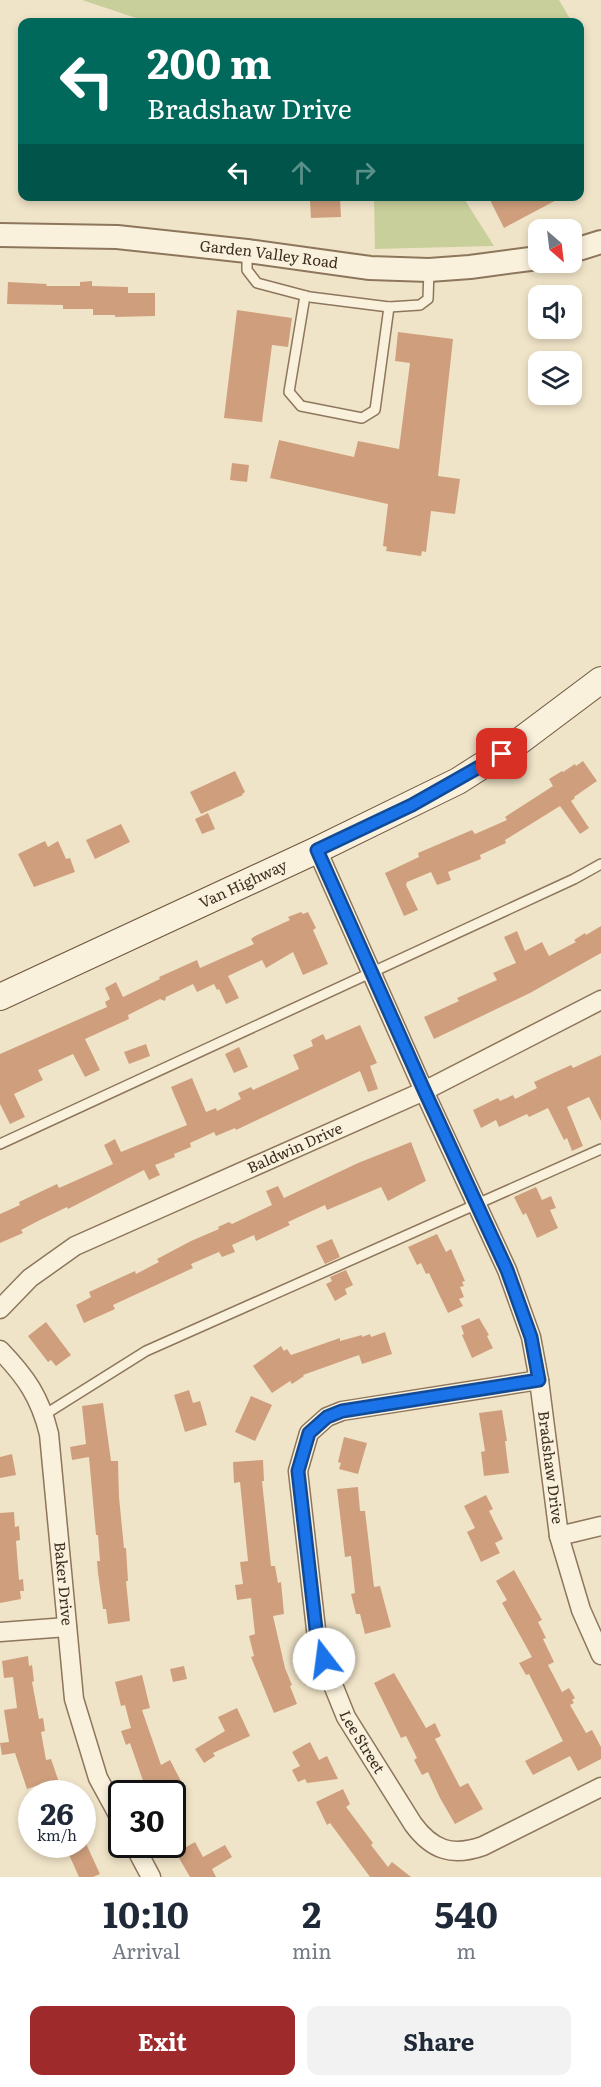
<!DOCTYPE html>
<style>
body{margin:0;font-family:Literata,serif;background:#f2f2f3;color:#1f2937;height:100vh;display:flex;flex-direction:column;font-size:22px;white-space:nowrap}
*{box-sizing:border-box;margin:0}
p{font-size:20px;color:#747a83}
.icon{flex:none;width:33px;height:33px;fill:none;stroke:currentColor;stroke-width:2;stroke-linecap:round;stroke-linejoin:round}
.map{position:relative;height:1877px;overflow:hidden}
.drawer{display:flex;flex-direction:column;background:#fff;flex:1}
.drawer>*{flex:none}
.guide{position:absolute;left:18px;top:18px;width:566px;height:183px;border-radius:12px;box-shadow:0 3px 9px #0003;background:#00695c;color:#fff;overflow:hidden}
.needle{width:39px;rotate:152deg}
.fabs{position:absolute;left:528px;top:219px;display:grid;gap:12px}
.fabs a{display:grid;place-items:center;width:54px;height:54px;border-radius:12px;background:#fff;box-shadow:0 3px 9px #0003;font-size:30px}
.speed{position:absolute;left:18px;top:1780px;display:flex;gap:12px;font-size:30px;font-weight:700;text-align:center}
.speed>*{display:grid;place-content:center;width:78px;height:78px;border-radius:50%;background:#fff;box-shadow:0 3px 9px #0003;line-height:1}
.speed small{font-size:15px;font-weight:400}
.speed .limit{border:3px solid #111;border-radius:9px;background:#fff;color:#111}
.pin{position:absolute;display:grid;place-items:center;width:51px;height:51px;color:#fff;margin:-26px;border-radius:12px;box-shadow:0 3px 9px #0006}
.me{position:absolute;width:66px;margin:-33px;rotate:345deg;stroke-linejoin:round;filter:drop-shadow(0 0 4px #0008)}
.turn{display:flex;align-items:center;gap:21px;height:126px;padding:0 30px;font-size:27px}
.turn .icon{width:78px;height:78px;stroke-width:2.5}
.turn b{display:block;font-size:42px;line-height:51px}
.lanes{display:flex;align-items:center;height:57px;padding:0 30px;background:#0003;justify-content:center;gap:30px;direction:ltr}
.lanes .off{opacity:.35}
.eta{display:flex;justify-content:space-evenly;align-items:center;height:102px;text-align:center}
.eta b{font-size:36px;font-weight:700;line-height:42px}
.action{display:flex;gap:12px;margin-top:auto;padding:12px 30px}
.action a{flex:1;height:69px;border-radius:12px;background:#9e2a2b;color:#fff;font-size:24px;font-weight:700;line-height:69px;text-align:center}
.action a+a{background:#f2f2f3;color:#1f2937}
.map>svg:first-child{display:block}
.green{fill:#c9cf9b}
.building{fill:#cf9f7d}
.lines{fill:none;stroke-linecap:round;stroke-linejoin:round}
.service-casing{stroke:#8d765c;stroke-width:12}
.minor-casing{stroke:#8d765c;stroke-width:21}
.tertiary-casing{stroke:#8d765c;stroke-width:26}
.secondary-casing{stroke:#6f573f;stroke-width:28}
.service{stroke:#faf1dc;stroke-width:9}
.minor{stroke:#faf1dc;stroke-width:18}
.tertiary{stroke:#faf1dc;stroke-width:22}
.secondary{stroke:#faf1dc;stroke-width:26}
.route-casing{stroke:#114b97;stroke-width:15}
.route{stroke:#1a73e8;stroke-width:10}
.labels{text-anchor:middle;stroke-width:5;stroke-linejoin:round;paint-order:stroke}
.street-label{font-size:15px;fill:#3d2e20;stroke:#f7eed8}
</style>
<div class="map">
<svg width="601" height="1877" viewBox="0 0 601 1877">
<rect width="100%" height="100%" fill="#f0e4c8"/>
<g class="green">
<path d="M82 0H559L572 22H148Z"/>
<path d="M374 197H463L494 246 375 249Z"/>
</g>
<g class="building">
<path d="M488 196H564L504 228Z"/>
<path d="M340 199 341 217 311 218 310 201Z"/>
<path d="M92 281V286L128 287V293H155V316L115 317V315H93V309H63V305L7 304 8 282 47 284 46 286H80V282Z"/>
<path d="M237 310 292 318 288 347 272 345 262 422 224 418Z"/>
<path d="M398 332 453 339 438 476 460 479 455 514 431 511 426 552 422 551 421 556 386 551 387 547 383 546 388 504 270 478 279 440 354 457 358 441 399 449 410 363 395 361Z"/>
<path d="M232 463 249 465 247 482 230 480Z"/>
<path d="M583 761 597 781 574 797 575 798 571 801 589 828 580 834 560 806 505 840 506 843 480 855 481 859 448 872 451 880 437 885 431 872 407 882 406 885 418 910 404 916 385 873 419 857 418 853 472 830 475 834 507 820 505 817 553 786 549 779 562 771 563 772 575 764 576 766Z"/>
<path d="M235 771 245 792 242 794 243 795 201 814 190 792Z"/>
<path d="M208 813 215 829 202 834 195 819Z"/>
<path d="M121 824 130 842 95 859 86 840Z"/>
<path d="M45 841 48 847 58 841 66 859 70 858 75 872 34 887 18 854Z"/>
<path d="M301 912 303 914 308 912 316 928 313 930 328 964 303 975 293 952 266 968 262 960 228 976 239 998 226 1004 219 989 217 990 214 984 197 992 193 984 166 997 165 1001 160 999 128 1015 129 1019 85 1039 100 1070 85 1077 73 1054 38 1070 43 1080 14 1094 25 1117 10 1124 0 1104V1054L107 1007 105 1002 110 999 105 988 116 982 123 997 160 979 159 977 197 960 200 968 254 944 251 939 255 936 290 920 288 917Z"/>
<path d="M601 926V953L530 993 434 1039 424 1017 459 1001 457 998 497 980 493 973 516 963 504 937 517 931 525 951 542 942 549 956 576 942 574 940 585 933 586 935Z"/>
<path d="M360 1025 377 1063 370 1066 378 1089 368 1092 360 1071 236 1130 235 1128 216 1136 214 1132 190 1143 191 1147 174 1154 175 1157 155 1165 160 1175 149 1180 144 1170 68 1209 67 1207 38 1221 21 1230 23 1233 0 1243V1214L20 1205 19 1202 57 1184 59 1188 113 1164 104 1145 115 1139 121 1152 187 1125 171 1087 192 1078 206 1112 216 1108 217 1111 241 1099 238 1093 251 1087 253 1090 299 1069 293 1055 313 1046 311 1040 323 1034 326 1040Z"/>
<path d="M146 1044 150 1056 129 1064 124 1052Z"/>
<path d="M239 1047 248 1067 234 1073 225 1054Z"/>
<path d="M601 1055V1121L589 1097 567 1107 583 1146 572 1151 567 1138 564 1140 548 1108 529 1117 527 1114 499 1127 496 1120 481 1128 473 1110 498 1098 500 1101 513 1095 515 1099 537 1088 534 1082 571 1065 573 1068Z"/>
<path d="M411 1142 426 1181 388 1201 381 1187 327 1210 325 1205 288 1222 290 1225 256 1241 254 1235 232 1245 235 1252 222 1257 219 1252 191 1264 193 1268 113 1305 115 1309 84 1323 76 1305 91 1297 89 1292 135 1271 136 1274 159 1262 157 1259 191 1241 219 1229 218 1227 229 1222 232 1224 272 1205 266 1191 278 1186 284 1198 358 1163Z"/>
<path d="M536 1187 542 1200 551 1196 556 1208 550 1210 558 1228 537 1238 526 1213 523 1215 514 1197Z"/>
<path d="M437 1234 446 1252 451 1249 465 1281 462 1282 464 1286 460 1287 464 1297 459 1299 463 1306 448 1313 429 1273 426 1274 421 1263 417 1265 408 1247Z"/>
<path d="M332 1239 340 1257 325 1264 316 1246Z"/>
<path d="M346 1270 353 1285 345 1289 347 1294 335 1301 326 1284 332 1281 330 1277Z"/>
<path d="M479 1318 489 1335 487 1336 493 1348 472 1358 462 1335 464 1334 461 1326Z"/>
<path d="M46 1322 71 1355 56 1366 51 1360 48 1362 28 1336Z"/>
<path d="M385 1332 392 1354 362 1364 359 1355 303 1375 304 1376 292 1384 290 1381 272 1393 253 1366 281 1346 284 1351 287 1349 291 1355 340 1338V1341L362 1335V1337L370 1334 371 1337Z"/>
<path d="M189 1390 193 1403 200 1401 207 1425 185 1432 174 1395Z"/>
<path d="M251 1396 272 1405 255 1441 235 1432Z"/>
<path d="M103 1403 111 1461H118L119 1497 124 1548H126L128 1581H126L130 1621 108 1624 106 1609H103L98 1573 97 1561H100L98 1535H96L89 1457 72 1460 70 1447 86 1444 82 1406Z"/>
<path d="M502 1410 507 1441H505L509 1473 484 1476 481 1452 485 1451 479 1413Z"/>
<path d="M344 1437 367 1443 358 1474 339 1469 341 1463 338 1462Z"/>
<path d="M12 1454 16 1475 0 1478V1457Z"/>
<path d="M263 1460 264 1481H262L271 1566H275L278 1583 281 1582 284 1614 273 1616 285 1668 292 1685 290 1686 297 1704 274 1713 251 1657 254 1656 249 1636 255 1634 251 1598 237 1600 235 1585 243 1584 240 1562 248 1561 240 1482 234 1483 233 1462Z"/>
<path d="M358 1487 360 1511H365L374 1587 380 1586 391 1627 365 1634 360 1614H356L351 1594 355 1593 351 1556 345 1557 337 1489Z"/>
<path d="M486 1495 493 1509 489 1511 503 1539 495 1543 500 1553 481 1562 467 1532 475 1528 464 1506Z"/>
<path d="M14 1512 15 1527 19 1526 20 1540 16 1541 19 1580 23 1579 24 1591H20L21 1599 0 1603V1513Z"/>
<path d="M514 1570 542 1620 538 1622 546 1638 543 1639 554 1662 548 1665 562 1692 569 1688 575 1698 572 1700 574 1703 570 1705 586 1733 592 1730 601 1747V1759L578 1771 570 1756 533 1775 525 1761 563 1741 529 1674 526 1675 519 1663 532 1657 502 1603 507 1600 496 1581Z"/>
<path d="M28 1656 29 1666 32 1665 34 1681 32 1682 39 1719 43 1718 45 1731 41 1732 46 1760 51 1759 62 1791 52 1794H42L39 1785 27 1789 15 1753 2 1755 0 1743 9 1742 4 1710 17 1708 13 1677 4 1678 2 1661Z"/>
<path d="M184 1666 187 1679 173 1682 170 1669Z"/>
<path d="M394 1673 426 1728 435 1723 441 1736 435 1739 460 1787 468 1783 483 1809 455 1824 440 1798 428 1772 422 1775 414 1760 417 1758 406 1736 401 1738 374 1683Z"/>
<path d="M142 1675 150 1708 142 1710 161 1765 170 1760 184 1787 169 1794H150L142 1778 130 1743 126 1745 121 1731 131 1728 125 1705 121 1706 115 1682Z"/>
<path d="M237 1708 250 1736 213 1753 215 1756 204 1763 195 1749 225 1731 218 1717Z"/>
<path d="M310 1742 319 1760 327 1756 338 1779 307 1783 305 1779 298 1782 292 1770 300 1766 292 1752Z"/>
<path d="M343 1789 350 1804 346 1807 373 1843 371 1845 388 1867 392 1862 411 1877H370L330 1823 327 1825 316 1802Z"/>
<path d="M82 1835 100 1874 93 1877H79L66 1848 73 1845H81L82 1851Z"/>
<path d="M195 1842 203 1857 225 1845 232 1857 212 1869 216 1877H190L176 1853Z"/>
</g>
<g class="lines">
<g class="service-casing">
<g id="service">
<path d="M247 251V270L257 283 310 297 389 307 420 305 428 299 429 270"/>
<path d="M305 296 289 392 301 406 362 418 375 410 389 307"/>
<path d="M0 1144 574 879 601 864"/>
<path d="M44 1415 146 1351 601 1149"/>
</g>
</g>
<g class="minor-casing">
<g id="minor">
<path id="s1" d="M317 850 424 1091 507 1270 531 1337 539 1380 559 1536 581 1610 601 1655"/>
<path id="s2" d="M0 1309 30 1278 75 1246 424 1091 601 1000"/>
<path id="s3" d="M0 1350C26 1377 40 1397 49 1434L74 1699 98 1778 122 1822"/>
<path id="s4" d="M539 1380 342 1411 327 1417 309 1433 298 1471 317 1638 331 1680 346 1717 413 1824C432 1850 452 1857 483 1846L601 1787"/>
<path d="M559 1536 601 1526"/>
<path d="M0 1632 67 1627"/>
<path d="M134 1845 151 1877"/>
</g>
</g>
<g class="tertiary-casing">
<g id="tertiary">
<path id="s5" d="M0 235 117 237 247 251 370 268 429 270 470 267 538 258"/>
<path d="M572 251 601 242"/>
</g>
</g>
<g class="secondary-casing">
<g id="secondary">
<path id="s6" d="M0 997 317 850 458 781 513 746 601 680"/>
</g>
</g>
<use href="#service" class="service"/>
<use href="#minor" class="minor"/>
<use href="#tertiary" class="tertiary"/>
<use href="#secondary" class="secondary"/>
</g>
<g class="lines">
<g class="route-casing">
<path id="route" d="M324 1659 317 1638 298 1471 309 1433 327 1417 342 1411 539 1380 531 1337 507 1270 424 1090 317 850 412 805 502 754"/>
</g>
<use href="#route" class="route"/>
</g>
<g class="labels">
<g class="street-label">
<text dy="5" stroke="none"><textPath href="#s5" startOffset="270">Garden Valley Road</textPath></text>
<text dy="5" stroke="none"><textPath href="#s6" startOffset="268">Van Highway</textPath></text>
<text dy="5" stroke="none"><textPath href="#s2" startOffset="339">Baldwin Drive</textPath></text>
<text dy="5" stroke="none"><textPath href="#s1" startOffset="664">Bradshaw Drive</textPath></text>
<text dy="5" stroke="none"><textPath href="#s3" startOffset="249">Baker Drive</textPath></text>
<text dy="5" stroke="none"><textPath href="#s4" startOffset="561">Lee Street</textPath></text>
</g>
</g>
</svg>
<div class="fabs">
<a><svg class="needle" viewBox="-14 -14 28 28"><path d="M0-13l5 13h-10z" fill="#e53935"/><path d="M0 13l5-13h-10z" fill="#747a83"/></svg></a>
<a><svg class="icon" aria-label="sound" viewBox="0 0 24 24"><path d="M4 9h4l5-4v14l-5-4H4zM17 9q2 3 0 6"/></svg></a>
<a><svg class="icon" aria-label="layers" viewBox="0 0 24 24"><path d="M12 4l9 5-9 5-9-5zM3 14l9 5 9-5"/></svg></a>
</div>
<div class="speed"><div>26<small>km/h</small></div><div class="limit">30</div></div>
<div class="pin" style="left:502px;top:754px;background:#d93025"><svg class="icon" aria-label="arrive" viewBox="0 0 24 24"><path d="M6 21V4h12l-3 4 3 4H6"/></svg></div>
<svg class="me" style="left:324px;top:1659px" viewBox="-20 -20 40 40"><circle r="19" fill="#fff"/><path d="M0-13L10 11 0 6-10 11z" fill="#1a73e8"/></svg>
<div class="guide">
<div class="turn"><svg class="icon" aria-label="left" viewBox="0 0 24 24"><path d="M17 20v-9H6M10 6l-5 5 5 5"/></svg><div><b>200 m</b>Bradshaw Drive</div></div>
<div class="lanes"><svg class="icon" aria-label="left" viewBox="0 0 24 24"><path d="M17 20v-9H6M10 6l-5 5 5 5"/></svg><svg class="icon off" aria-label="ahead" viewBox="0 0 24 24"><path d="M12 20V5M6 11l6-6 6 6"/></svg><svg class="icon off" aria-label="right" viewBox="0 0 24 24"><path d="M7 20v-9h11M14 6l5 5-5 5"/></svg></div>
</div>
</div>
<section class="drawer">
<div class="eta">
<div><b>10:10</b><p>Arrival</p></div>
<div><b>2</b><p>min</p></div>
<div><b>540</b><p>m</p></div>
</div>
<div class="action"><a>Exit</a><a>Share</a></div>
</section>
